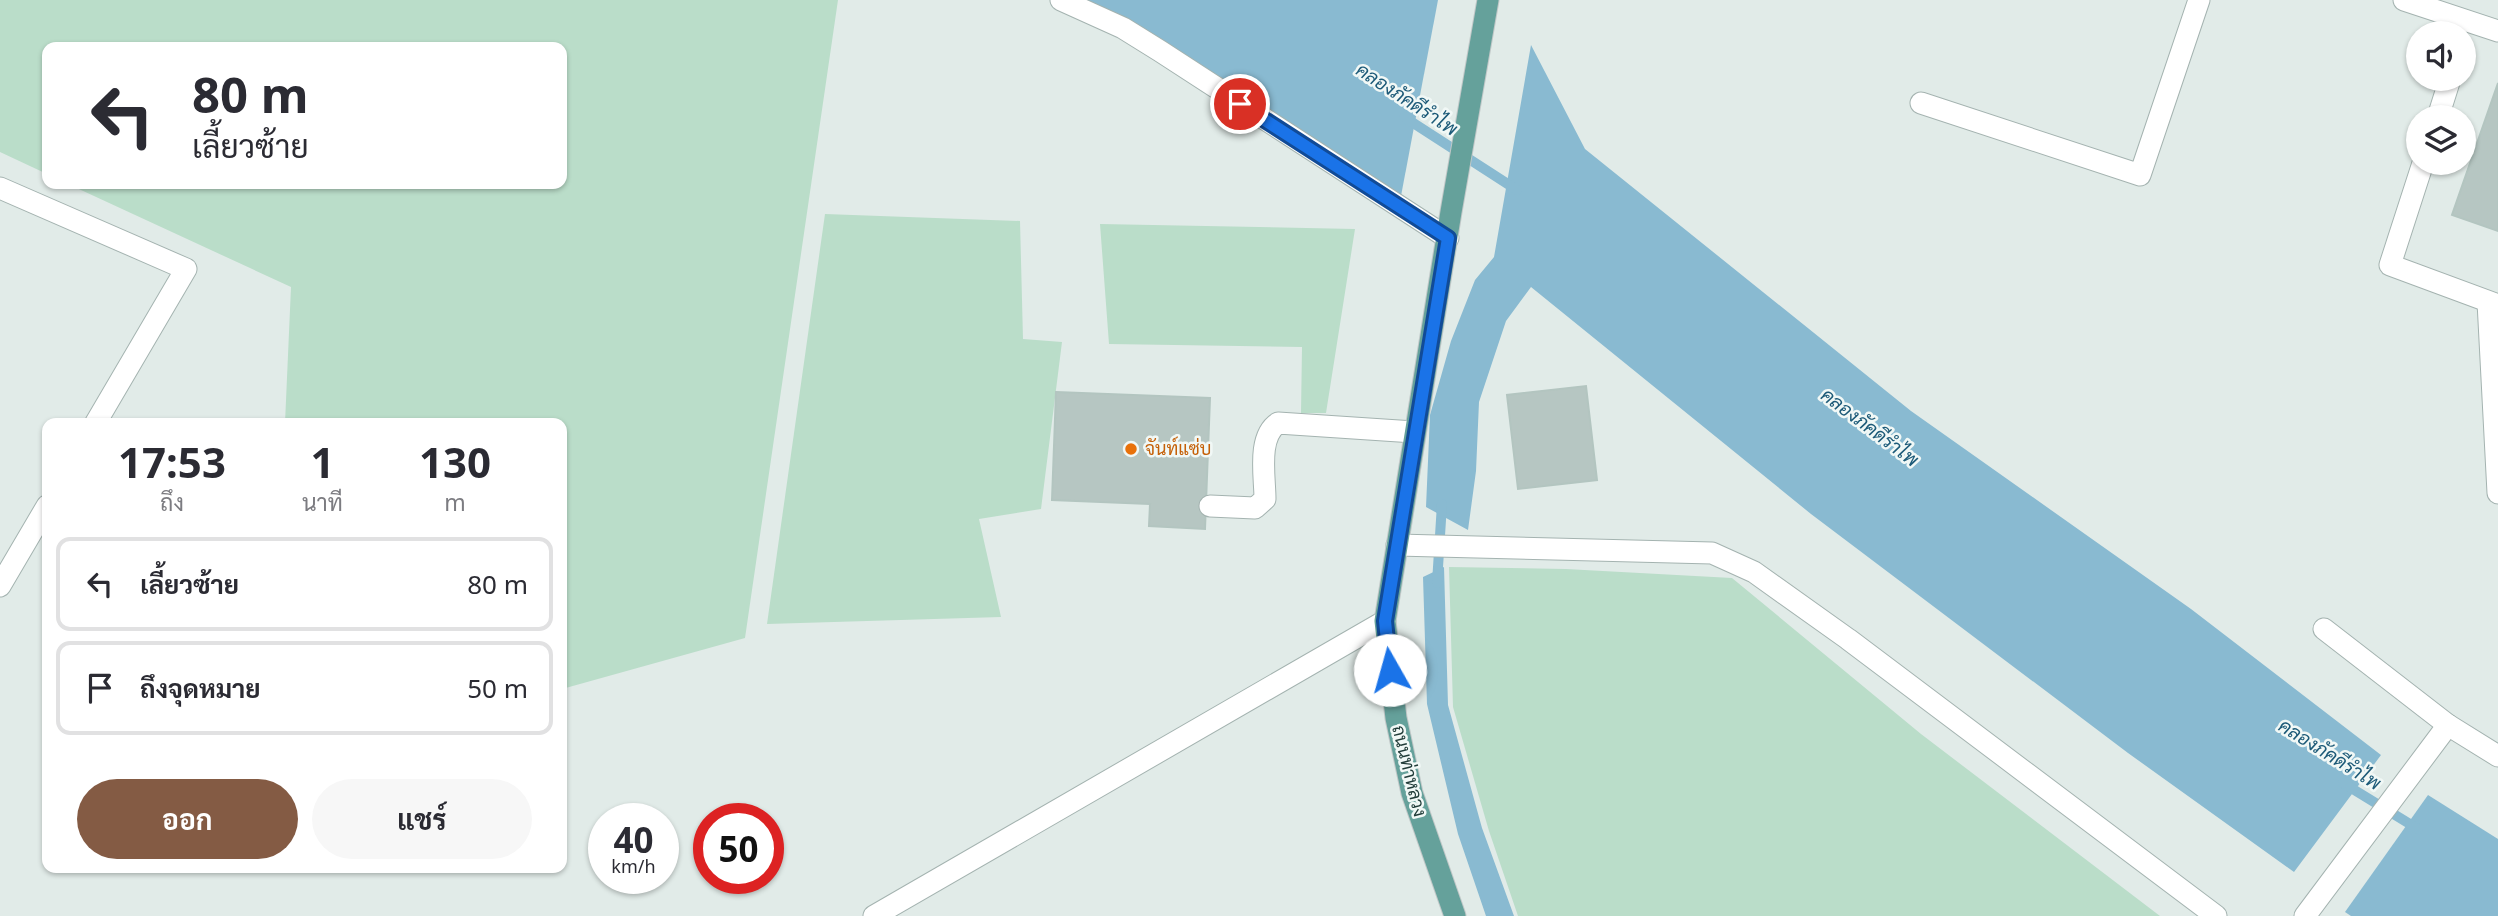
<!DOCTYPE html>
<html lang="th">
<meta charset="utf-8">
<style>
body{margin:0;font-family:"Noto Sans",Sarabun,sans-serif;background:#f7f7f7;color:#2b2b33;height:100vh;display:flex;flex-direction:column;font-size:26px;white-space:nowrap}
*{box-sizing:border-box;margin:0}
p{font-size:23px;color:#7c7c81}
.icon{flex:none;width:38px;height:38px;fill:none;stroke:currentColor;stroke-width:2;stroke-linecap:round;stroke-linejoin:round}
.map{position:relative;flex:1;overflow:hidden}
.panel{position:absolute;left:42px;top:418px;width:525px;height:455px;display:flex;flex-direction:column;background:#fff;border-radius:14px;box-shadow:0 2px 5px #0004}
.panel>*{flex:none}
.top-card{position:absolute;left:42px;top:42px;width:525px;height:147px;border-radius:14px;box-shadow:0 2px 5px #0004;background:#fff;color:#2b2b33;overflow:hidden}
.tools{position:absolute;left:2406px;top:21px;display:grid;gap:14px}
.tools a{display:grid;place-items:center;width:70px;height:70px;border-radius:50%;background:#fff;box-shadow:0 2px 5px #0004;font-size:35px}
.speed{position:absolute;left:588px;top:803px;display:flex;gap:14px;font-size:35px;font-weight:700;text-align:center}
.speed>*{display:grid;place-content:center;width:91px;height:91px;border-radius:50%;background:#fff;box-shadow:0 2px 5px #0004;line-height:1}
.speed small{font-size:18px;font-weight:400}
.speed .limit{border:10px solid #d22;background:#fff;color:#111}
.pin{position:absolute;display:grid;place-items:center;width:60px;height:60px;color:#fff;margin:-30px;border:4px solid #fff;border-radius:50%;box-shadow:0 2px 7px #0007}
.me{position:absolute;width:77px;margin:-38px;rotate:353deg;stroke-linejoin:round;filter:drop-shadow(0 0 5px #0008)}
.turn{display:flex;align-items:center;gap:24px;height:147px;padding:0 35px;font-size:32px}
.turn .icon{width:91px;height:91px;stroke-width:2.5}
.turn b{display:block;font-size:49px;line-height:60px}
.eta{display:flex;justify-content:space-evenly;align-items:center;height:119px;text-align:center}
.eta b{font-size:42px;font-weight:700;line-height:49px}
.action{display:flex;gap:14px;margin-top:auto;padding:14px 35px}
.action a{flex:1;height:80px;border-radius:42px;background:#845b44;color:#fff;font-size:28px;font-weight:700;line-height:80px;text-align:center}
.action a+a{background:#f7f7f7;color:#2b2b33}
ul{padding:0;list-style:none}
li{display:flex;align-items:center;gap:21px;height:94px;margin:0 14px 10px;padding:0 21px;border:4px solid #e1e1e2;border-radius:14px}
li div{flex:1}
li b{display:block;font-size:26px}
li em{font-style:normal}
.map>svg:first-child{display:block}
.green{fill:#baddc9}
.water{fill:#89bad1}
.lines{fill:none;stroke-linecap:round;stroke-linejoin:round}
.stream{stroke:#89bad1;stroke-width:10}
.building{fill:#b6c6c2;stroke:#b3c5c0;stroke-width:2}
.minor-casing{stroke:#a4b3b0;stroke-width:23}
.major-casing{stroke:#c1c8c8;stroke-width:23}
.minor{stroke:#fff;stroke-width:21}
.major{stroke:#65a19b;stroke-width:21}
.route-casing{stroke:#114b97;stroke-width:18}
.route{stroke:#1a73e8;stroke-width:12}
.food-dot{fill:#e8710a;stroke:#f1f8f6;stroke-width:2.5}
.labels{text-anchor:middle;stroke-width:5;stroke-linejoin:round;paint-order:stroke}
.food-label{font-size:18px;fill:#c56008;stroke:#f1f8f6;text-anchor:start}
.street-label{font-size:18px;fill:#213c39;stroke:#f1f8f6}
.water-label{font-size:19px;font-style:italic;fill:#1c5a78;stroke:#f1f8f6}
</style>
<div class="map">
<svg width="2498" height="916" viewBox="0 0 2498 916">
<rect width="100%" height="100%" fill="#e1ebe8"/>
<g class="green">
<path d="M0 0H838L745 638 562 689V424L285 423 291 287 68 184H562V47H47V174L0 152Z"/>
<path d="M825 214 1020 221 1023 339 1062 342 1041 509 979 519 1001 617 767 624Z"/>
<path d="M1100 224 1355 229 1326 413H1301L1302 347 1109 344Z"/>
<path d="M1449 567 1566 569 1732 578 1921 734 2160 916H1518L1489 831 1453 707Z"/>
</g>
<g class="water">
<path d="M1078 0H1438L1401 196Z"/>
<path d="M1531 45 1585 149 1911 411 2191 609 2381 755 2294 872 2128 753 1811 514 1531 287 1506 321 1479 402 1476 471 1468 530 1426 507 1430 415 1451 341 1475 280 1494 257Z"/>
<path d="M1444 567 1448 705 1482 828 1514 916H1486L1458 834 1427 704 1423 577Z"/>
<path d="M2428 795 2498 839V916H2351L2345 912Z"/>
</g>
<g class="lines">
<g class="stream">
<path d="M1404 117 1517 190"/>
<path d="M1437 583 1442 504"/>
<path d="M2343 783 2418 829"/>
</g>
</g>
<g class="building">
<path d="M2498 83V231L2452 215Z"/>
<path d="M1586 386 1597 480 1518 489 1507 395Z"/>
<path d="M1056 392 1210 398 1205 529 1149 526 1150 504 1052 500Z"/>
</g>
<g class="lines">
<g class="minor-casing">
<g id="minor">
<path d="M1061 0 1123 28 1160 51 1448 238"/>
<path d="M2404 0 2498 31"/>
<path d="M1921 103 2140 175 2199 0"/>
<path d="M2438 117 2450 79"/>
<path d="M2423 163 2390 265 2498 305"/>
<path d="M0 188 186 269 95 424"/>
<path d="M2488 302 2498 493"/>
<path d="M1210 506 1255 508 1265 499C1265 477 1257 437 1278 423L1414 432"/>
<path d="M1397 545 1712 553 1754 572 1848 639 2216 916"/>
<path d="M0 586 47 506"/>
<path d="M2324 629 2448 725 2498 756"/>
<path d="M874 916 1385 621"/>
<path d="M2305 916 2448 725"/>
</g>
</g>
<g class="major-casing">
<path id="major" d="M1455 916 1412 793 1396 718 1385 621 1451 212 1488 0"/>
</g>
<use href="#minor" class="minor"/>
<use href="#major" class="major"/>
</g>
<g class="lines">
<g class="route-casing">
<path id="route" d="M1240 104 1448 238 1385 621 1390 670"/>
</g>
<use href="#route" class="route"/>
</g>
<circle class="food-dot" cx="1131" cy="449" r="7"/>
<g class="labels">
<g class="food-label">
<text x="1145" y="455">จันท์แซ่บ</text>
</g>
<g class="street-label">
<text transform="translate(1409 771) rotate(76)" y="6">ถนนท่าหลวง</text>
</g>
<g class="water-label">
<text transform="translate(1407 99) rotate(33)" y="7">คลองภัคดีรำไพ</text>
<text transform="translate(1870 427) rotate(37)" y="7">คลองภัคดีรำไพ</text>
<text transform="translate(2330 754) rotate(32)" y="7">คลองภัคดีรำไพ</text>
</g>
</g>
</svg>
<div class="tools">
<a><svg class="icon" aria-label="sound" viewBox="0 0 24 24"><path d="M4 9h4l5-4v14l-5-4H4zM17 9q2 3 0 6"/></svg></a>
<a><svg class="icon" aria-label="layers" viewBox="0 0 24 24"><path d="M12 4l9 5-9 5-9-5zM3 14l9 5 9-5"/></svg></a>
</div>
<div class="speed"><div>40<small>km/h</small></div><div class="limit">50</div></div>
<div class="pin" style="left:1240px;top:104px;background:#d93025"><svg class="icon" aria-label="arrive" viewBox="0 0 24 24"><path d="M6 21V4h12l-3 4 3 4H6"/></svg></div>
<svg class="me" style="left:1390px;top:670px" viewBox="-20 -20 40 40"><circle r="19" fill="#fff"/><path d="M0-13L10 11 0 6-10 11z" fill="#1a73e8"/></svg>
<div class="top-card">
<div class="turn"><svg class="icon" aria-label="left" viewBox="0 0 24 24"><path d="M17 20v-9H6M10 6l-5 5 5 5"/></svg><div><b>80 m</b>เลี้ยวซ้าย</div></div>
</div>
<section class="panel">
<div class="eta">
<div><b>17:53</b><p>ถึง</p></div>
<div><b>1</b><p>นาที</p></div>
<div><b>130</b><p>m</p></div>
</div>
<ul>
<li><svg class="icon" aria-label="left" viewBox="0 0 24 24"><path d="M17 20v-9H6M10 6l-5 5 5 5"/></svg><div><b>เลี้ยวซ้าย</b></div><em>80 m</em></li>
<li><svg class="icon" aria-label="arrive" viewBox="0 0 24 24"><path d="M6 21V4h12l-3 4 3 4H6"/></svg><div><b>ถึงจุดหมาย</b></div><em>50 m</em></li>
</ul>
<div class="action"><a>ออก</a><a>แชร์</a></div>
</section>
</div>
